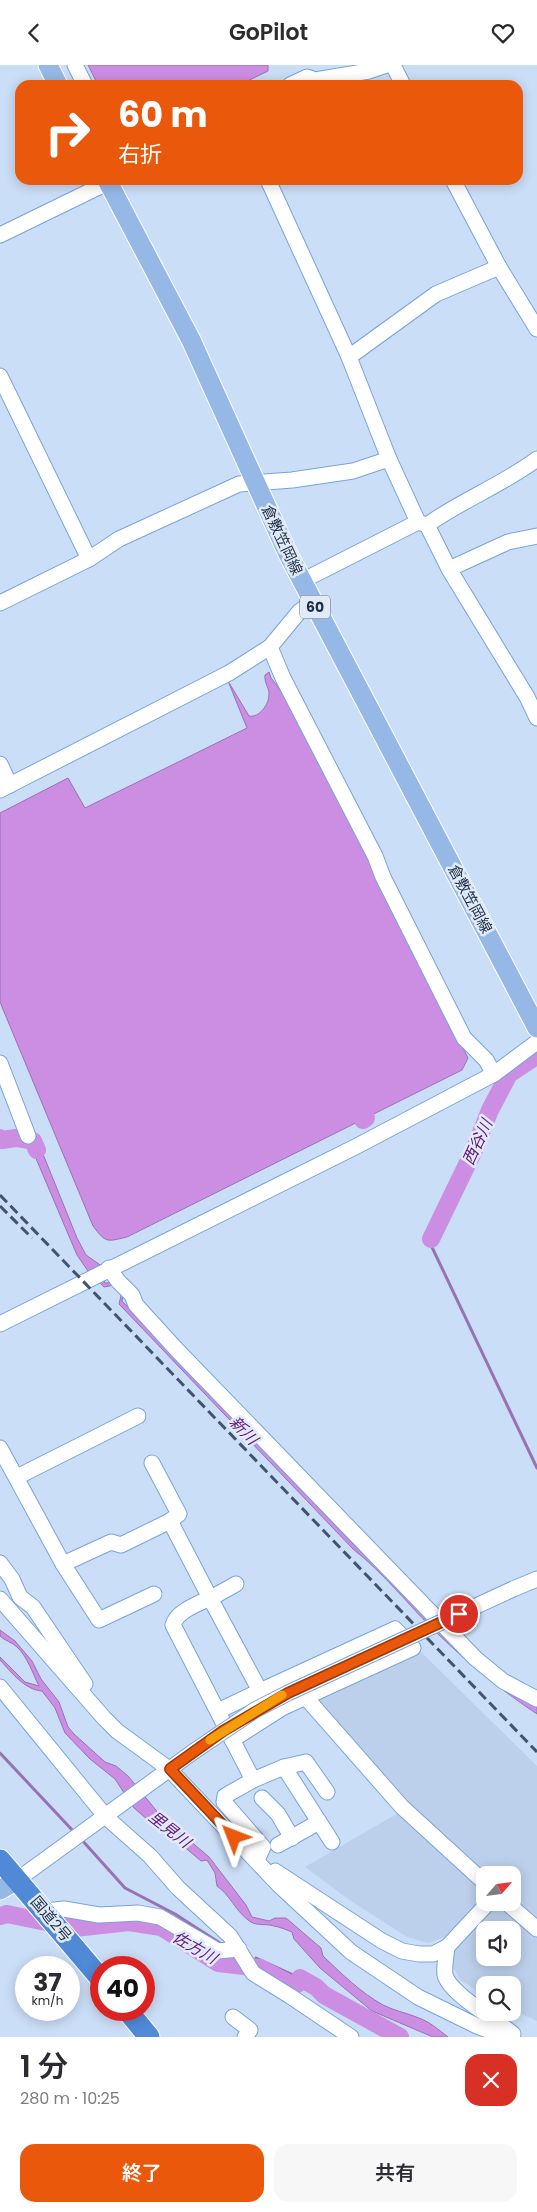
<!DOCTYPE html>
<html lang="ja">
<meta charset="utf-8">
<style>
body{margin:0;font-family:Poppins,"Noto Sans JP",sans-serif;background:#f7f7f7;color:#2b2b33;height:100vh;display:flex;flex-direction:column;font-size:19px;white-space:nowrap}
*{box-sizing:border-box;margin:0}
p{font-size:16px;color:#7c7c81}
.icon{flex:none;width:28px;height:28px;fill:none;stroke:currentColor;stroke-width:2;stroke-linecap:round;stroke-linejoin:round}
.map{position:relative;height:1972px;overflow:hidden}
.drawer{display:flex;flex-direction:column;background:#fff;flex:1}
.drawer>*{flex:none}
.banner{position:absolute;left:15px;top:15px;width:508px;height:105px;border-radius:15px;box-shadow:0 2px 12px #0003;background:#ea580c;color:#fff;overflow:hidden}
.needle{width:32px;rotate:62deg}
.buttons{position:absolute;left:476px;top:1801px;display:grid;gap:10px}
.buttons a{display:grid;place-items:center;width:45px;height:45px;border-radius:10px;background:#fff;box-shadow:0 2px 12px #0003;font-size:25px}
.speed{position:absolute;left:15px;top:1891px;display:flex;gap:10px;font-size:25px;font-weight:700;text-align:center}
.speed>*{display:grid;place-content:center;width:65px;height:65px;border-radius:50%;background:#fff;box-shadow:0 2px 12px #0003;line-height:1}
.speed small{font-size:12px;font-weight:400}
.speed .limit{border:8px solid #d22;background:#fff;color:#111}
.pin{position:absolute;display:grid;place-items:center;width:42px;height:42px;color:#fff;margin:-21px;border:2px solid #fff;border-radius:50%;box-shadow:0 1px 5px #0007}
.me{position:absolute;width:55px;margin:-28px;rotate:315deg;stroke-linejoin:round;filter:drop-shadow(0 0 4px #0008)}
.turn{display:flex;align-items:center;gap:18px;height:105px;padding:0 20px;font-size:22px}
.turn .icon{width:65px;height:65px;stroke-width:2.5}
.turn b{display:block;font-size:35px;line-height:42px}
.round{display:grid;place-items:center;flex:none;width:52px;height:52px;border-radius:15px;background:#f7f7f7}
.headline{display:flex;align-items:center;justify-content:space-between;height:85px;padding:0 20px}
h1{font-size:30px;font-weight:600;line-height:38px}
.action{display:flex;gap:10px;margin-top:auto;padding:10px 20px}
.action a{flex:1;height:58px;border-radius:15px;background:#ea580c;color:#fff;font-size:20px;font-weight:600;line-height:58px;text-align:center}
.action a+a{background:#f7f7f7;color:#2b2b33}
header{display:flex;justify-content:space-between;align-items:center;height:65px;padding:0 20px;background:#fff;font-size:22px;font-weight:600}
.map>svg:first-child{display:block}
.built{fill:#bcd0ec;fill-rule:evenodd}
.water{fill:#cc8ee3;stroke:#9872b4}
.lines{fill:none;stroke-linecap:round;stroke-linejoin:round}
.stream{stroke:#9872b4;stroke-width:3}
.river{stroke:#cc8ee3;stroke-width:18}
.minor-casing{stroke:#77a3de;stroke-width:17}
.major-casing{stroke:#fff;stroke-width:21}
.highway-casing{stroke:#fff;stroke-width:23}
.minor{stroke:#fff;stroke-width:15}
.major{stroke:#96b8e6;stroke-width:19}
.highway{stroke:#5089d6;stroke-width:21}
.rail{stroke:#42546d;stroke-width:3;stroke-dasharray:10 5;stroke-linecap:butt}
.minor-bridge-casing{stroke:#77a3de;stroke-width:17;stroke-linecap:butt}
.minor-bridge{stroke:#fff;stroke-width:15}
.route-casing{stroke:#983908;stroke-width:12}
.route{stroke:#ea580c;stroke-width:9}
.slow{stroke:#f59e0b;stroke-width:9}
.labels{text-anchor:middle;stroke-width:5;stroke-linejoin:round;paint-order:stroke}
.shield{fill:#e1eaf7;stroke:#58687c;stroke-width:1}
.shield-label{font-size:14px;font-weight:bold;fill:#1e3048}
.street-label{font-size:15px;fill:#1e3048;stroke:#e1eaf7}
.water-label{font-size:16px;font-style:italic;fill:#64157c;stroke:#e1eaf7}
</style>
<header><svg class="icon" aria-label="back" viewBox="0 0 24 24"><path d="M15 5l-7 7 7 7"/></svg>GoPilot<svg class="icon" aria-label="heart" viewBox="0 0 24 24"><path d="M12 20l-8-8c-3-5 5-10 8-4 3-6 11-1 8 4z"/></svg></header>
<div class="map">
<svg width="537" height="1972" viewBox="0 0 537 1972">
<rect width="100%" height="100%" fill="#cbdef7"/>
<path class="built" d="M419 1585 537 1701V1956L513 1945 512 1920H485V1930L460 1915 453 1902 452 1892 454 1882 444 1872 428 1878 407 1872 348 1834 305 1802 412 1740 318 1635 317 1631ZM485 1810H512V1838H485ZM485 1865H512V1892H485Z"/>
<g class="water">
<path d="M88 0H268V6L239 20H98Z"/>
<path d="M269 607 271 613 287 634 468 993 462 1005 127 1172C106 1177 106 1178 93 1161L0 937V748L68 713 85 743 247 663 228 616 249 651C259 653 269 640 269 629 269 622 264 618 265 610Z"/>
<path d="M17 1025 77 1173 86 1190 103 1202V1212L105 1218 116 1217 124 1227 122 1236 355 1481 537 1638V1649C501 1625 469 1599 438 1569 409 1541 385 1509 353 1484L119 1239 122 1227 114 1220 104 1222 88 1206 77 1190 32 1084V1071Z"/>
<path d="M0 1565 15 1576 32 1596 41 1614 59 1637 68 1662 74 1669 105 1697 116 1701 128 1711 160 1750 209 1792 246 1840 252 1852 269 1856 275 1853H286L321 1883 323 1891C342 1909 360 1927 383 1940 395 1946 407 1948 419 1953 430 1957 439 1965 448 1972H433L372 1946 320 1903 294 1874 292 1867C287 1865 280 1862 274 1861 265 1858 256 1862 248 1855 235 1845 230 1830 217 1821L215 1808 207 1795 201 1796 181 1779 162 1767 134 1743 115 1714 90 1694 65 1668 55 1643 42 1626C25 1625 11 1607 0 1595V1592L25 1617 39 1621C33 1609 27 1591 17 1582 12 1577 5 1576 0 1571Z"/>
</g>
<g class="lines">
<g class="stream">
<path d="M431 1174 430 1178 537 1403"/>
<path d="M0 1688 75 1768"/>
<path d="M81 1774 125 1823 175 1849 223 1880"/>
<path d="M256 1893 300 1913"/>
</g>
<g class="river">
<path d="M363 1055 366 1053"/>
<path d="M0 1073 2 1075 16 1073 33 1076 37 1085"/>
<path d="M431 1174 474 1085 490 1045 509 1009 536 991"/>
<path d="M0 1851 7 1849 75 1863 129 1857 161 1862 218 1898 260 1903 290 1919H297L300 1913 316 1922 324 1930 400 1972"/>
</g>
<g class="minor-casing">
<g id="minor">
<path d="M75 0 85 20"/>
<path d="M393 0 403 20"/>
<path d="M290 20 307 12 315 15 369 6 387 0"/>
<path d="M268 115 349 292 389 394 418 457"/>
<path d="M453 115 499 202 537 264"/>
<path d="M0 170 113 115"/>
<path d="M349 292 436 229 499 202"/>
<path d="M0 311 89 494"/>
<path d="M427 460C462 435 502 420 537 394"/>
<path d="M449 504 508 477 537 471"/>
<path d="M302 516 418 457 427 460 449 504 527 632 537 653"/>
<path d="M0 538 89 494 119 474 239 419 292 415 353 406 389 394"/>
<path d="M270 582 283 613 375 791 383 812 464 973 486 995 494 1009"/>
<path d="M0 699 10 720"/>
<path d="M0 725 229 608 270 582 299 547 312 537"/>
<path d="M0 998 28 1071"/>
<path d="M109 1203 118 1216 132 1230 136 1240 177 1285 475 1593 503 1616 537 1634"/>
<path d="M0 1259 357 1081 494 1009 537 977"/>
<path d="M0 1383 63 1499 111 1477 121 1480 170 1456 210 1533C198 1539 177 1546 173 1560L253 1715 225 1731 224 1737 263 1782 257 1795"/>
<path d="M152 1398 179 1449 170 1456"/>
<path d="M17 1412 138 1351"/>
<path d="M0 1498 12 1514 20 1532 33 1542 85 1619"/>
<path d="M63 1499 99 1555 154 1529"/>
<path d="M513 1524 537 1514"/>
<path d="M210 1533 260 1626 218 1646"/>
<path d="M211 1533 236 1519"/>
<path d="M0 1534 104 1653 117 1666 169 1704 279 1820 351 1887 418 1932 477 1961 506 1972"/>
<path d="M0 1622 106 1752 150 1791 178 1823 230 1871 253 1908 290 1931 351 1972"/>
<path d="M301 1627 402 1742 485 1818"/>
<path d="M232 1675 282 1643 413 1583 395 1564 260 1626"/>
<path d="M284 1702 332 1777"/>
<path d="M253 1715 284 1702 306 1697 327 1727"/>
<path d="M262 1733 278 1749 292 1773"/>
<path d="M278 1780 319 1757"/>
<path d="M275 1806 382 1876 402 1886 419 1889H433L447 1882 488 1838"/>
<path d="M17 1815 193 1687"/>
<path d="M507 1838 537 1864"/>
<path d="M45 1846 64 1844 99 1850 138 1848 160 1852 218 1886 239 1884"/>
<path d="M447 1882C446 1891 444 1901 445 1910 450 1929 497 1955 513 1969"/>
<path d="M233 1952 250 1965 245 1972"/>
</g>
</g>
<g class="major-casing">
<g id="major">
<path d="M48 0 58 20"/>
<path d="M107 115 191 275 288 489 537 963"/>
<path d="M0 1825 17 1815"/>
</g>
</g>
<g class="highway-casing">
<g id="highway">
<path d="M0 1795 101 1914"/>
<path d="M127 1945 149 1972"/>
</g>
</g>
<use href="#minor" class="minor"/>
<use href="#major" class="major"/>
<use href="#highway" class="highway"/>
<g class="rail">
<path d="M0 1130 537 1687"/>
<path d="M0 1141 32 1173"/>
</g>
<g class="minor-bridge-casing">
<path id="minor-bridge" d="M193 1687 255 1645 288 1628 513 1524"/>
</g>
<use href="#minor-bridge" class="minor-bridge"/>
</g>
<g class="lines">
<g class="route-casing">
<path id="route" d="M234 1772 170 1704 223 1666 288 1628 459 1549"/>
</g>
<use href="#route" class="route"/>
<path class="slow" d="M210 1675 282 1630"/>
</g>
<g class="labels">
<rect class="shield" x="300" y="530.5" width="30" height="23" rx="4"/>
<g class="shield-label">
<text x="315" y="547">60</text>
</g>
<g class="street-label">
<text transform="translate(282 475) rotate(65)" y="5">倉敷笠岡線</text>
<text transform="translate(470 834) rotate(62)" y="5">倉敷笠岡線</text>
<text transform="translate(51 1854) rotate(50)" y="5">国道2号</text>
</g>
<g class="water-label">
<text transform="translate(477 1077) rotate(-65)" y="6">西谷川</text>
<text transform="translate(244 1365) rotate(46)" y="6">新川</text>
<text transform="translate(170 1764) rotate(38)" y="6">里見川</text>
<text transform="translate(195 1882) rotate(30)" y="6">佐方川</text>
</g>
</g>
</svg>
<div class="buttons">
<a><svg class="needle" viewBox="-14 -14 28 28"><path d="M0-13l5 13h-10z" fill="#e53935"/><path d="M0 13l5-13h-10z" fill="#7c7c81"/></svg></a>
<a><svg class="icon" aria-label="sound" viewBox="0 0 24 24"><path d="M4 9h4l5-4v14l-5-4H4zM17 9q2 3 0 6"/></svg></a>
<a><svg class="icon" aria-label="search" viewBox="0 0 24 24"><circle cx="10" cy="10" r="6"/><path d="M15 15l6 6"/></svg></a>
</div>
<div class="speed"><div>37<small>km/h</small></div><div class="limit">40</div></div>
<div class="pin" style="left:459px;top:1549px;background:#d93025"><svg class="icon" aria-label="arrive" viewBox="0 0 24 24"><path d="M6 21V4h12l-3 4 3 4H6"/></svg></div>
<svg class="me" style="left:234px;top:1772px" viewBox="-20 -20 40 40"><path d="M0-17L14 15 0 8-14 15z" fill="#ea580c" stroke="#fff" stroke-width="4"/></svg>
<div class="banner">
<div class="turn"><svg class="icon" aria-label="right" viewBox="0 0 24 24"><path d="M7 20v-9h11M14 6l5 5-5 5"/></svg><div><b>60 m</b>右折</div></div>
</div>
</div>
<section class="drawer">
<div class="headline"><div><h1>1 分</h1><p>280 m · 10:25</p></div><a class="round" style="background:#d93025;color:#fff"><svg class="icon" aria-label="close" viewBox="0 0 24 24"><path d="M6 6l12 12M18 6L6 18"/></svg></a></div>
<div class="action"><a>終了</a><a>共有</a></div>
</section>
